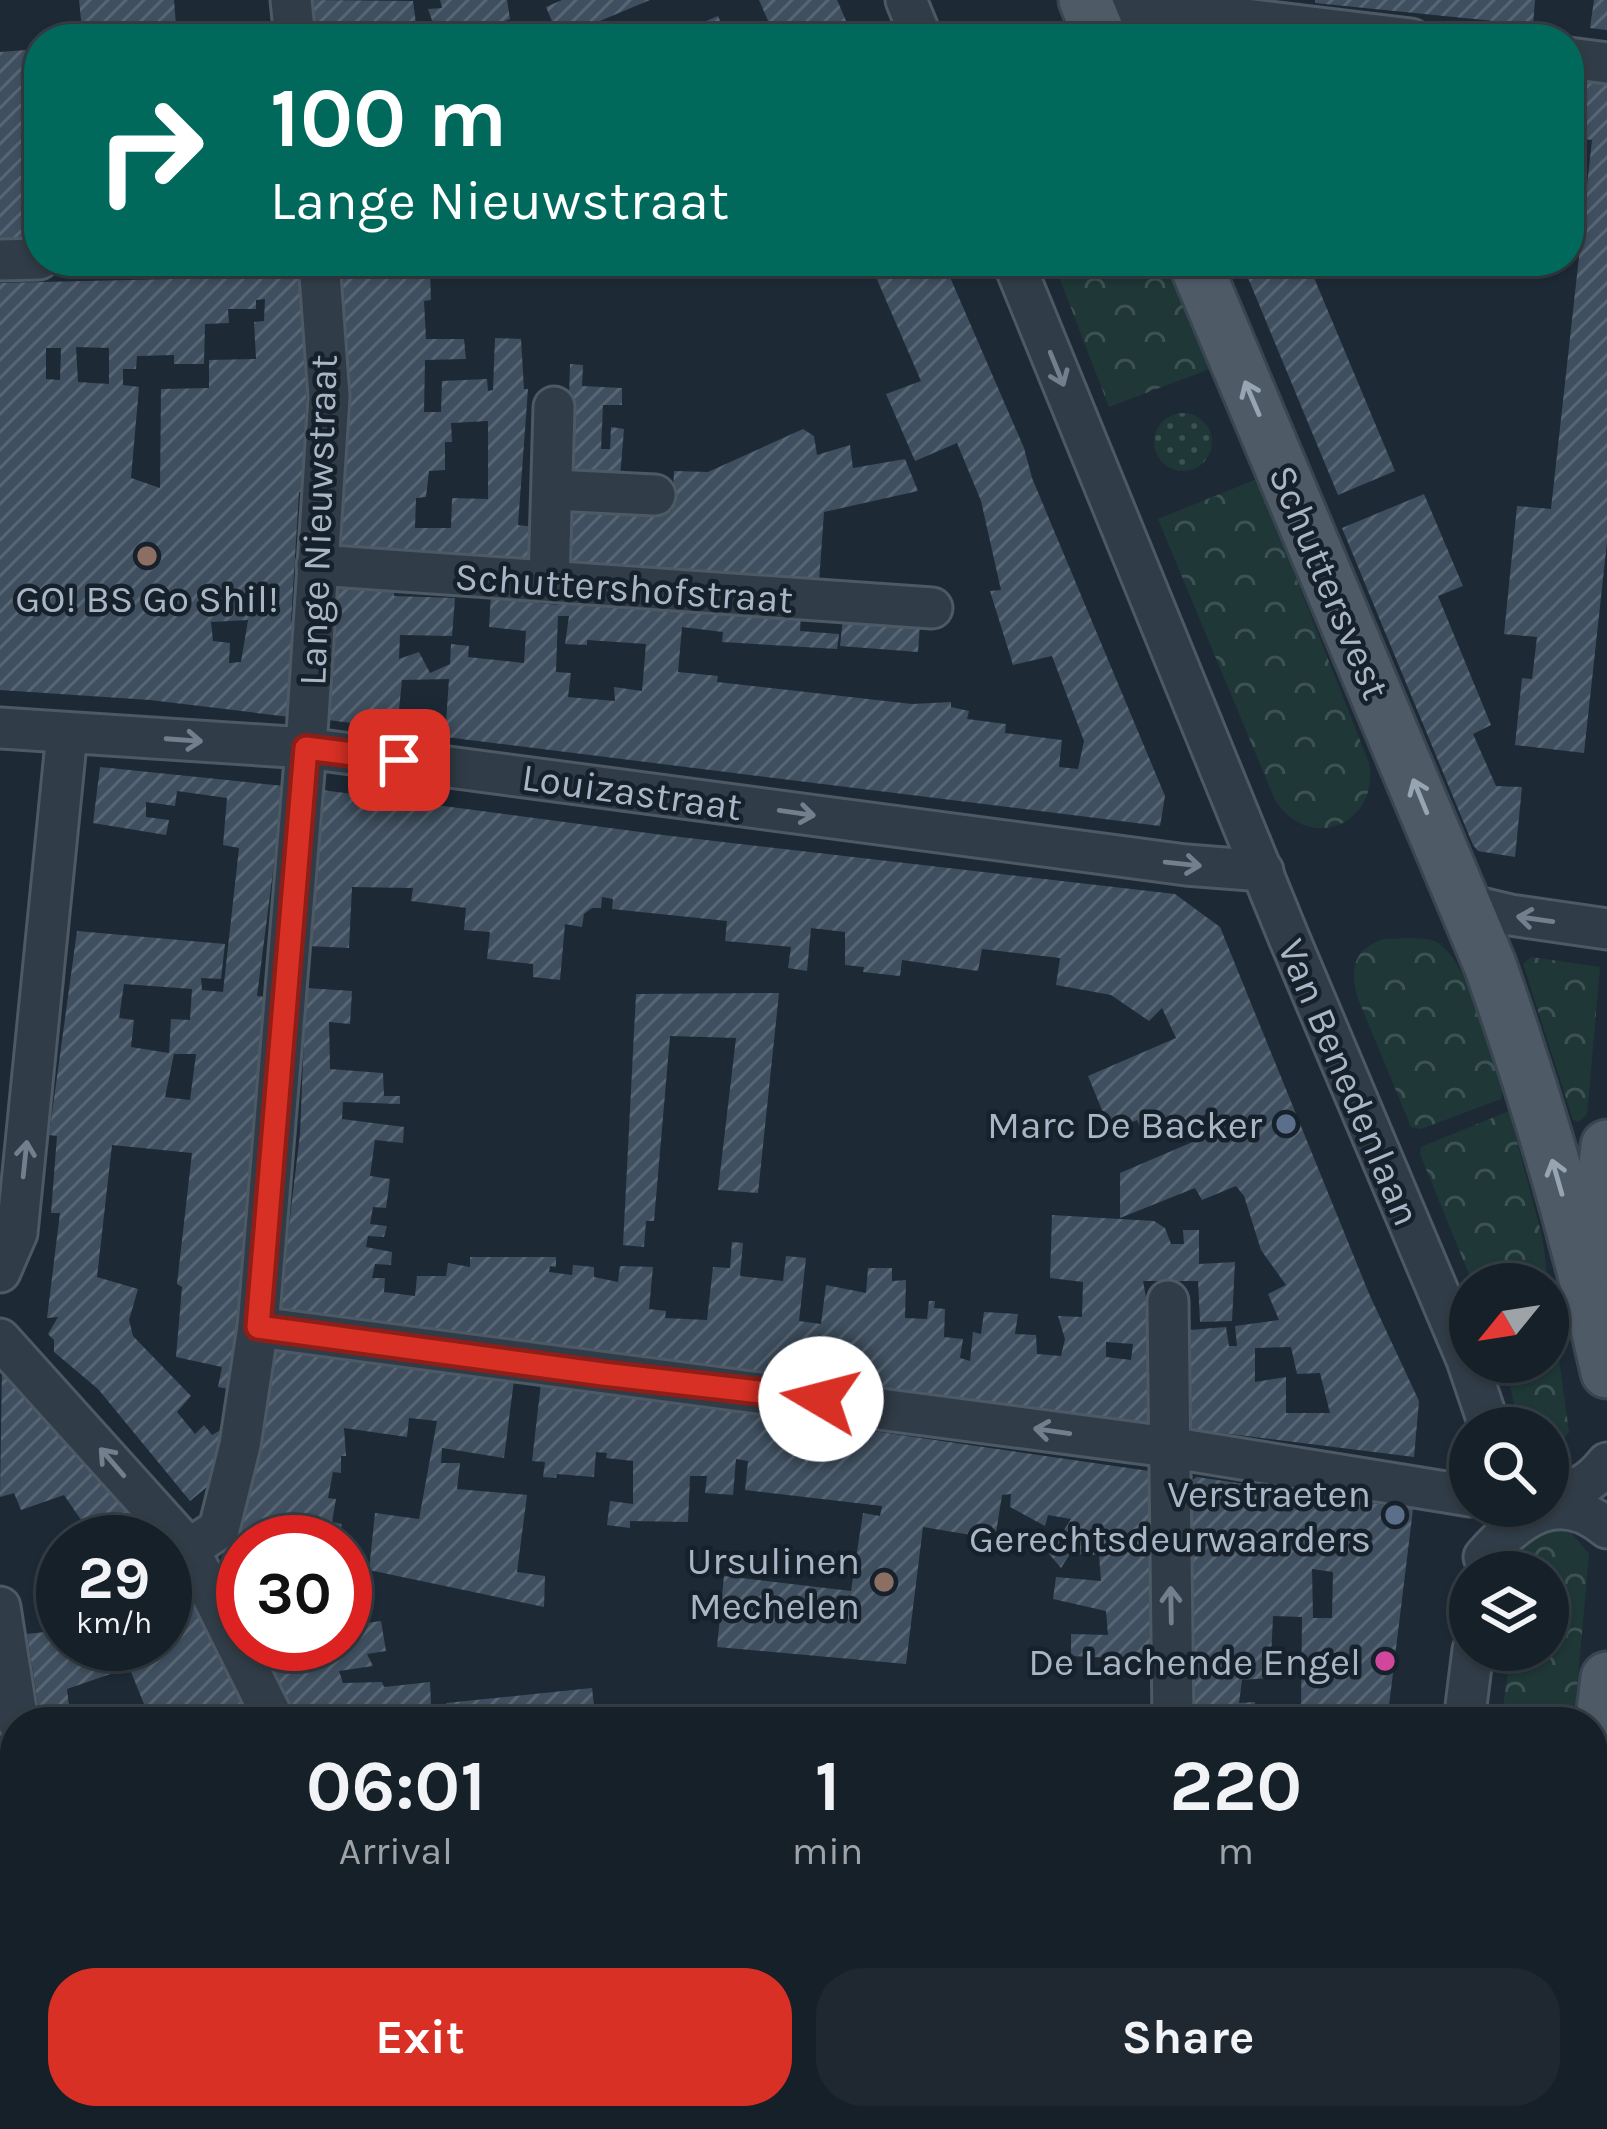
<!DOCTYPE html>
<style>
body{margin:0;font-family:Karla,sans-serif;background:#1f2830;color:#f1f3f6;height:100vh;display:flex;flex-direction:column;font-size:45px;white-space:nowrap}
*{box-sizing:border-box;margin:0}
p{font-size:39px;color:#9ea3a8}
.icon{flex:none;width:66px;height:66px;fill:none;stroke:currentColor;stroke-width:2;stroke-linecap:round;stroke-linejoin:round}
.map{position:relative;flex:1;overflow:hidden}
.sheet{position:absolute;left:0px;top:1707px;width:1608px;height:423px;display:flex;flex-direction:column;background:#162028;border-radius:48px 48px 0 0;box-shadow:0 3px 9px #0004,0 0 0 3px #353e45}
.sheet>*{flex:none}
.guide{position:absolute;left:24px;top:24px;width:1560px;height:252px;border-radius:48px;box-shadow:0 3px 9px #0004,0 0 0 3px #353e45;background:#00695c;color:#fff;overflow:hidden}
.needle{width:78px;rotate:240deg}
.buttons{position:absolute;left:1449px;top:1263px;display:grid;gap:24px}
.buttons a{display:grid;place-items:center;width:120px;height:120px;border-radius:50%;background:#162028;box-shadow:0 3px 9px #0004,0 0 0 3px #353e45;font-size:60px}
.speed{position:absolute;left:36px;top:1515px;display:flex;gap:24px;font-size:60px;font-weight:700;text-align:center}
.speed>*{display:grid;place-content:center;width:156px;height:156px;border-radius:50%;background:#162028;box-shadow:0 3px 9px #0004,0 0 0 3px #353e45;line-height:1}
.speed small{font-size:30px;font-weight:400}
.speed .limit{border:18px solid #d22;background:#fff;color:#111}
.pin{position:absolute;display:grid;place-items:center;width:102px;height:102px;color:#fff;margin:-51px;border-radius:24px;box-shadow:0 6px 18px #0006}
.me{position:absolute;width:132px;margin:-66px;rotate:278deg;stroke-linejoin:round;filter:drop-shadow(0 0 9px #0008)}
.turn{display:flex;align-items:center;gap:42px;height:252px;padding:0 48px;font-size:54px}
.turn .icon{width:156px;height:156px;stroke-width:2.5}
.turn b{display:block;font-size:84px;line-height:102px}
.eta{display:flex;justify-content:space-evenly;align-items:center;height:204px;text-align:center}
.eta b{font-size:72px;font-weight:700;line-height:84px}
.primary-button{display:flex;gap:24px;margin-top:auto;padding:24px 48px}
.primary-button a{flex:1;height:138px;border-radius:48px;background:#d93025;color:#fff;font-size:48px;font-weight:700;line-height:138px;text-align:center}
.primary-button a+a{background:#1f2830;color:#f1f3f6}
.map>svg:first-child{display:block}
.forest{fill:url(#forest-crowns)}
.park{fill:url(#park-dots)}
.building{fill:url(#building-hatch);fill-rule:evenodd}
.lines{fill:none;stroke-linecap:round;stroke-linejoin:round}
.minor-casing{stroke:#4d5965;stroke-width:45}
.major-casing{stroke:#394550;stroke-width:57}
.minor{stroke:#303c47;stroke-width:39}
.major{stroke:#4e5b67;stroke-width:51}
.oneway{stroke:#737f8c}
.oneway2{stroke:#97a4b2}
.route-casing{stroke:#8d1f18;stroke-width:30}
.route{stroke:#d93025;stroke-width:21}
.education-dot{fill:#8d6e63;stroke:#16212b;stroke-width:4.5}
.service-dot{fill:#5c6f8a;stroke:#16212b;stroke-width:4.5}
.hotel-dot{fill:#d1479c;stroke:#16212b;stroke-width:4.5}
.labels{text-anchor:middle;stroke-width:9;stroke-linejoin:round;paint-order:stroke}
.street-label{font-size:39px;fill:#a9b6c5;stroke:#16212b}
.poi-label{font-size:39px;fill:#a9b6c5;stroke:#16212b;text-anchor:end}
</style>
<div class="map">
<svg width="1607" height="2129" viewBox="0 0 1607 2129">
<defs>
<pattern id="forest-crowns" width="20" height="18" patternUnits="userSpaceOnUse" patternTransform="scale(3)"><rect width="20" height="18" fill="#1f3737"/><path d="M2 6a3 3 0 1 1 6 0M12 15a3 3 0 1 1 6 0" fill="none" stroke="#3d5252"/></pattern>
<pattern id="park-dots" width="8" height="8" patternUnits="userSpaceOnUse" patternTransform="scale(3)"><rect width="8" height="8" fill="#1f3737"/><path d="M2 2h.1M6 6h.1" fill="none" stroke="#3d5252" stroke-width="1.8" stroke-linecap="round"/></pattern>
<pattern id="building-hatch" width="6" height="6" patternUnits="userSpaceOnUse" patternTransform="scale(3)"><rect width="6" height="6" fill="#3f4f5f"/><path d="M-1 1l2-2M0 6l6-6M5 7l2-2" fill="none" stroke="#586674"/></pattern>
</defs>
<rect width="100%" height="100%" fill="#1d2a36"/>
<g class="forest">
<path d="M1053 261H1168L1212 368 1109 407Z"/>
<path d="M1257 479 1369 763C1380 824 1309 854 1275 800L1158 519Z"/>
<path d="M1384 939C1399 939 1417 937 1431 940 1467 949 1491 1057 1502 1090L1501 1099 1421 1129 1411 1127 1357 996C1350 967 1354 949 1384 939Z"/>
<path d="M1531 957 1600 967 1587 1115 1578 1122 1573 1120 1523 964Z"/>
<path d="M1509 1111 1542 1236 1569 1432 1555 1449H1548V1428H1519L1505 1362H1548V1284H1473L1420 1154 1421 1147Z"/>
<path d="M1547 1530 1570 1531 1589 1554 1574 1722H1501L1511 1650H1548V1572H1522L1525 1548Z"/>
</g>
<circle class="park" cx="1183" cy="442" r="29"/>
<g class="building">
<path d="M79 0H174L177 39H83Z"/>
<path d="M313 0 413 1 418 39H317Z"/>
<path d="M440 0H507L510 19 496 24 502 39H474L473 26 435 29 428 9 442 8Z"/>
<path d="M562 0H650L559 38 546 7Z"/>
<path d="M759 0H837L854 39H776Z"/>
<path d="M1315 0H1535L1533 25 1315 3Z"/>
<path d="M1594 0H1607V30L1590 28Z"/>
<path d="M718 16 728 39H664Z"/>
<path d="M1151 28 1203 37V39H1145Z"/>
<path d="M39 49V237L0 239V52Z"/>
<path d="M1569 77 1607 81V542L1584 753 1515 745 1522 678 1532 679 1537 637 1504 634 1517 506 1551 509 1592 140 1569 137Z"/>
<path d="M340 261H436L437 267 371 272 430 271 431 300 424 301 426 339H464L466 359 425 360 424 412H441L442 381 487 379 488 391 493 390 495 338 521 339 524 389H528L518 525 543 528V561L341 556 347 443ZM488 421V499L452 498 451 528H415L416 498 426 497 429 471 445 470V442H452L451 423Z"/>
<path d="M869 261H943L1024 448 1032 478 1165 796 1160 826 445 737 449 679 402 680 397 729 328 720 338 585 394 588V596L455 598 452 636 400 635 399 659 419 652 430 673 450 664 451 644 469 646 468 657 524 663 526 631 489 627 491 594 527 597V602L558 605V599L801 614 800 631 839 634 837 649 722 642 723 632 682 627 678 672 718 676 717 682 912 704 951 702V707L969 711 967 719 1006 724 1005 733 1062 740 1059 767 1078 769 1084 741 1052 656 1013 665 990 591 1001 590 981 501 957 443 915 461 886 394 921 381ZM558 616H569L565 644 587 645V640L646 644 642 691 614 687 615 701 568 697 571 673 556 672Z"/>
<path d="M1241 261H1307L1395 471 1338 495Z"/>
<path d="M304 276 307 384 302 492H299L291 621 297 622 290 717 150 700 0 690V283ZM265 299 264 321 254 322 256 359 209 360V388L161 389 160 488 131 478 139 387 123 385V369H136L137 356 174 355V364H204L205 324 229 323 228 309H256V300ZM76 347 109 348V384L78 382ZM46 348H61L60 380 46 379ZM248 620 241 662 229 663 230 643 213 641 211 622Z"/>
<path d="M570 364 583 365 582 386 622 388V405H603L601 449H610L611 427 624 429 620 477 567 472Z"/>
<path d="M803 429 814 436 817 455 850 445 853 468 905 459 918 491 824 512 819 582 703 579 702 571 561 560 566 507 672 511 674 471 708 472Z"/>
<path d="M1424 494 1463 586 1438 596 1491 725 1473 734 1496 786 1522 787 1515 857 1478 851 1473 845 1342 528Z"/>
<path d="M843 618 920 624 918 652 840 646Z"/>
<path d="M100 767 284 786 257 996 268 997 262 1111 231 1369 238 1370 234 1390 218 1387 222 1367 176 1357 182 1287 177 1284 192 1153 112 1145 97 1277 138 1289 129 1320 133 1336 191 1396 177 1412 195 1434 204 1425 212 1435 229 1425 225 1472 190 1501 98 1389 54 1352V1340L48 1334 58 1317 47 1318 60 1213H51L57 1136 49 1135 77 931 225 944 221 979 201 978 202 990 223 992 239 848 223 845 227 798 177 791 175 806 146 802V817L169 820 166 835 93 823ZM124 984 192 989 190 1020 171 1019 169 1053 131 1047 134 1020 119 1018ZM174 1054H196L190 1100 165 1097Z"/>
<path d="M322 790 663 835 1175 894 1220 927 1370 1296 1419 1401 1414 1457 1190 1429V1330L1226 1327 1229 1346H1237L1235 1326 1279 1320 1268 1294 1286 1285 1261 1250 1244 1196 1236 1186 1202 1200 1195 1188 1120 1218V1173L1216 1132 1209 1113 1163 1132 1160 1126 1143 1134 1137 1120 1111 1132 1088 1076 1176 1038 1162 1008 1149 1021 1111 995 1056 985 1060 958 982 949 978 971 902 960 900 976 863 972 864 967 845 965V932L811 928 807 971 788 968 791 947 725 941 727 921 612 909 613 899 602 897 601 908H592L584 914 582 927 565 924 560 980 533 977V964L487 959 490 932 464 930 466 908 411 901 413 888 352 887 349 948 308 946ZM1291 1347 1297 1374 1320 1373 1330 1413H1286V1377L1255 1382V1348Z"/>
<path d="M306 988 352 991 350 1024 329 1022 330 1069 383 1073 384 1096H400V1104L343 1102 342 1119 404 1127 403 1143 375 1140 370 1176 390 1179 386 1208 373 1207 370 1224 387 1226 384 1237 368 1236 366 1247 392 1252 391 1265 375 1264 372 1278H385L384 1292 415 1296 417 1276H446L448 1263 470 1267V1257H556V1267L550 1266 549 1272 572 1275 573 1265 594 1267V1277L618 1282 620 1266 653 1267 649 1309 666 1311 665 1318 707 1320 713 1267 730 1268 732 1242 743 1243 740 1276 783 1281 786 1256 806 1258 799 1321 821 1324 826 1285 866 1293 868 1268H892V1281L906 1280 905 1318 927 1319 929 1301H935L934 1308 945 1309 944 1337 963 1339 960 1358 970 1361 973 1332 981 1334 984 1312 1018 1314 1015 1334 1036 1335 1037 1354 1061 1356 1065 1339 1058 1316 1082 1317 1083 1282 1050 1278 1052 1215 1154 1221 1165 1228 1171 1244H1184L1183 1230H1199V1264L1235 1262 1232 1321 1200 1322 1198 1281H1143L1150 1319 1154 1424 286 1318 279 1308 300 1134ZM1106 1342 1133 1344 1131 1360 1106 1357Z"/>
<path d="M779 993 758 1193 718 1190 736 1038 670 1036 654 1221H646L644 1247 623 1245 636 994Z"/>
<path d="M273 1351 514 1380 504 1458 442 1448 441 1463H460L457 1489 527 1495 517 1572 545 1576 544 1607 369 1570 375 1513 419 1519 437 1421 409 1418 407 1437 344 1428 346 1456H341V1473L333 1472 328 1498 336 1499 332 1522 342 1524 339 1542 310 1535 309 1542H243V1628L225 1594 266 1418Z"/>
<path d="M2 1368 121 1498 152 1542H87L75 1524 81 1520 64 1495 21 1510 14 1493 0 1497Z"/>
<path d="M541 1383 1156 1472 1158 1660 1071 1656V1634L1108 1635 1106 1611 1053 1599 1056 1577 1101 1581 1099 1555 1070 1554 1061 1568 1049 1554 1071 1519 1048 1515 1045 1526 1010 1507 1011 1494 1002 1495 995 1539 923 1527 906 1664 717 1647 724 1576 851 1591 863 1513 880 1516 882 1506 745 1490 748 1461 736 1459 733 1495 705 1493 707 1476H690L688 1522 630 1521V1528L607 1525 610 1501 633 1504V1461L606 1458 607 1453 596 1452 594 1477 557 1474 556 1478 543 1477 545 1462 532 1461Z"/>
<path d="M1197 1477 1413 1509 1387 1722H1290L1292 1709 1301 1710 1302 1617 1273 1616 1270 1678 1242 1680 1239 1703 1255 1702 1256 1722H1189V1482ZM1312 1569 1333 1572 1332 1618H1313Z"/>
<path d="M165 1558 192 1603 254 1722H167L161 1708 132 1718 130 1709 144 1704 129 1667 142 1662 135 1644H165Z"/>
<path d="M63 1603V1644L124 1645 111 1649 119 1671 67 1689 71 1722H41L27 1634 45 1632 42 1612Z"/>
<path d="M381 1621 386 1651 367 1654 373 1666 339 1671 343 1683 382 1682 384 1687 430 1682 431 1704 405 1708 407 1722H289L251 1644H345V1626Z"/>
<path d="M592 1688 596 1722H449L446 1703Z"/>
<path d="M3 1781 15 1899 0 1900V1782Z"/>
<path d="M0 1984 15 1985 17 2129H0Z"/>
<path d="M73 2115H151V2129H72Z"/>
<path d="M211 2115H377L378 2129H210Z"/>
<rect x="410" y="2115" width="59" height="14"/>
<path d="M484 2115H548L547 2129H483Z"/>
<path d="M634 2115H693V2129H633Z"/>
<path d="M849 2115H879L877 2129H850Z"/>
<path d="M903 2115H987L984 2129H902Z"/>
<path d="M1036 2115H1098L1094 2129H1014L1016 2116 1035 2119Z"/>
<path d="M1129 2115H1204L1201 2129H1126Z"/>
<path d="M1226 2115H1337L1336 2129H1223Z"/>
</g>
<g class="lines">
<g class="minor-casing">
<g id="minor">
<path d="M291 0 295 39"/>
<path d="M906 0 922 39"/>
<path d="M1087 0 1411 39"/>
<path d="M1569 58 1607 63"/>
<path d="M0 260 39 259"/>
<path d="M1013 261 1289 938 1467 1360 1490 1428"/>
<path d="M553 490 655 495"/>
<path d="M317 565 932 608"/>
<path d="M549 581 554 407"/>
<path d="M0 728 306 748 1186 865 1263 871"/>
<path d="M1464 904 1510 915 1607 929"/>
<path d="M0 1272 17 1233 67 733"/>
<path d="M1168 1301 1173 1722"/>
<path d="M258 1327 1168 1447 1470 1496"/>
<path d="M0 1339 189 1549 275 1722"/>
<path d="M1548 1491C1575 1494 1591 1483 1607 1463"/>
<path d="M189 1549 219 1529 240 1445 258 1327 306 748 329 397 319 261"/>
<path d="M1484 1557C1518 1518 1558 1487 1607 1528"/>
<path d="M0 1607 18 1722"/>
<path d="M1464 1722 1473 1650"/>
<path d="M394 2115V2129"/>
<path d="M37 2129 38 2115"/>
<path d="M1111 2129 1115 2115"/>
<path d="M1414 2129 1416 2115"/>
</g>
</g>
<g class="major-casing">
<g id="major">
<path d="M1085 0 1101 39"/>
<path d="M1194 261 1490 965C1537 1099 1577 1234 1607 1372"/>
<path d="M1584 1264 1601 1203 1607 1146"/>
<path d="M1593 1793 1607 1678"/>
<path d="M1551 2129 1553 2115"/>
</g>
</g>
<use href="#minor" class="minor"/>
<use href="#major" class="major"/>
</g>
<defs><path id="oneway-shaft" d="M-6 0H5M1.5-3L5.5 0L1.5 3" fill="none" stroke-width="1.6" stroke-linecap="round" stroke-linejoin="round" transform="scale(3)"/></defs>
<g class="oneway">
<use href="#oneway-shaft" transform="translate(1057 369) rotate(68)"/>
<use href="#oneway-shaft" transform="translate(184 740) rotate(4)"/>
<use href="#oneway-shaft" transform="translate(797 813) rotate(8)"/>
<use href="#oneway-shaft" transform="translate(1183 864) rotate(6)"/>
<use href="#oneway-shaft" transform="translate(1535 919) rotate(-172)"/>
<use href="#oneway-shaft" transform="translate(25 1159) rotate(-84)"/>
<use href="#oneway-shaft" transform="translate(1052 1431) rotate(-172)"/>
<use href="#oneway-shaft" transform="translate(112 1462) rotate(-131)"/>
<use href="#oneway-shaft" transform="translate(1171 1605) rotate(-91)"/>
</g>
<g class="oneway2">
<use href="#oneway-shaft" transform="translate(1252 398) rotate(-113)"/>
<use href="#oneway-shaft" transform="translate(1420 796) rotate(-112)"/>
<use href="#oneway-shaft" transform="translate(1557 1177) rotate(-106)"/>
</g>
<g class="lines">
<g class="route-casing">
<path id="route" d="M399 760 306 748 258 1327 603 1374 821 1399"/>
</g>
<use href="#route" class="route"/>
</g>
<g class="education-dot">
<circle cx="147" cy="556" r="12"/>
<circle cx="884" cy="1582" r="12"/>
</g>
<g class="service-dot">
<circle cx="1286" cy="1124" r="12"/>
<circle cx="1395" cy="1515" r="12"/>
</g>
<circle class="hotel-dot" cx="1385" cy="1661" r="12"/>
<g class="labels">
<g class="street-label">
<text transform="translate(317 520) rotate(-88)" y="14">Lange Nieuwstraat</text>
<text transform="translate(1330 582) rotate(67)" y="14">Schuttersvest</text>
<text transform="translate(624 587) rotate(4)" y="14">Schuttershofstraat</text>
<text transform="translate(632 791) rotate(8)" y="14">Louizastraat</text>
<text transform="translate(1350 1082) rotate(67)" y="14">Van Benedenlaan</text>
</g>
<g class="poi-label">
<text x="147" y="612" text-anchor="middle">GO! BS Go Shil!</text>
<text x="1262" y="1138">Marc De Backer</text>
<text x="1371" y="1507">Verstraeten<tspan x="1371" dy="45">Gerechtsdeurwaarders</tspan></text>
<text x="860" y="1574">Ursulinen<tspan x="860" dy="45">Mechelen</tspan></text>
<text x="1361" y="1675">De Lachende Engel</text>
</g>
</g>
</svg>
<div class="buttons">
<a><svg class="needle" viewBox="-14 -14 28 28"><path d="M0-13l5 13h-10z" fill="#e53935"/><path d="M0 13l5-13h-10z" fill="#9ea3a8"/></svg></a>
<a><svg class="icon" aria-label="search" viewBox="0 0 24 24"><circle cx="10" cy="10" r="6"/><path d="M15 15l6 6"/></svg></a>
<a><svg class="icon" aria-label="layers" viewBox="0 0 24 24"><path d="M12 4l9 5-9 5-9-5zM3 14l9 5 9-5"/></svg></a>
</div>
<div class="speed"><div>29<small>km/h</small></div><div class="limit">30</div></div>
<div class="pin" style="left:399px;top:760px;background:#d93025"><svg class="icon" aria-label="arrive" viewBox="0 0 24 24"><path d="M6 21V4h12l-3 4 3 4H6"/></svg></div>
<svg class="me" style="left:821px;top:1399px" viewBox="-20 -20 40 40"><circle r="19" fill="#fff"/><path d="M0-13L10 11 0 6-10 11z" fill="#d93025"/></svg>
<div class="guide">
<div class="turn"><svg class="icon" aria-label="right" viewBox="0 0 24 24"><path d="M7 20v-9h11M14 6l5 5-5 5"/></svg><div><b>100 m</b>Lange Nieuwstraat</div></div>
</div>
<section class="sheet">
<div class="eta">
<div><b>06:01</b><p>Arrival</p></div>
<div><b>1</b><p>min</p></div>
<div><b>220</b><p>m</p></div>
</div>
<div class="primary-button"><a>Exit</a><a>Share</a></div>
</section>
</div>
